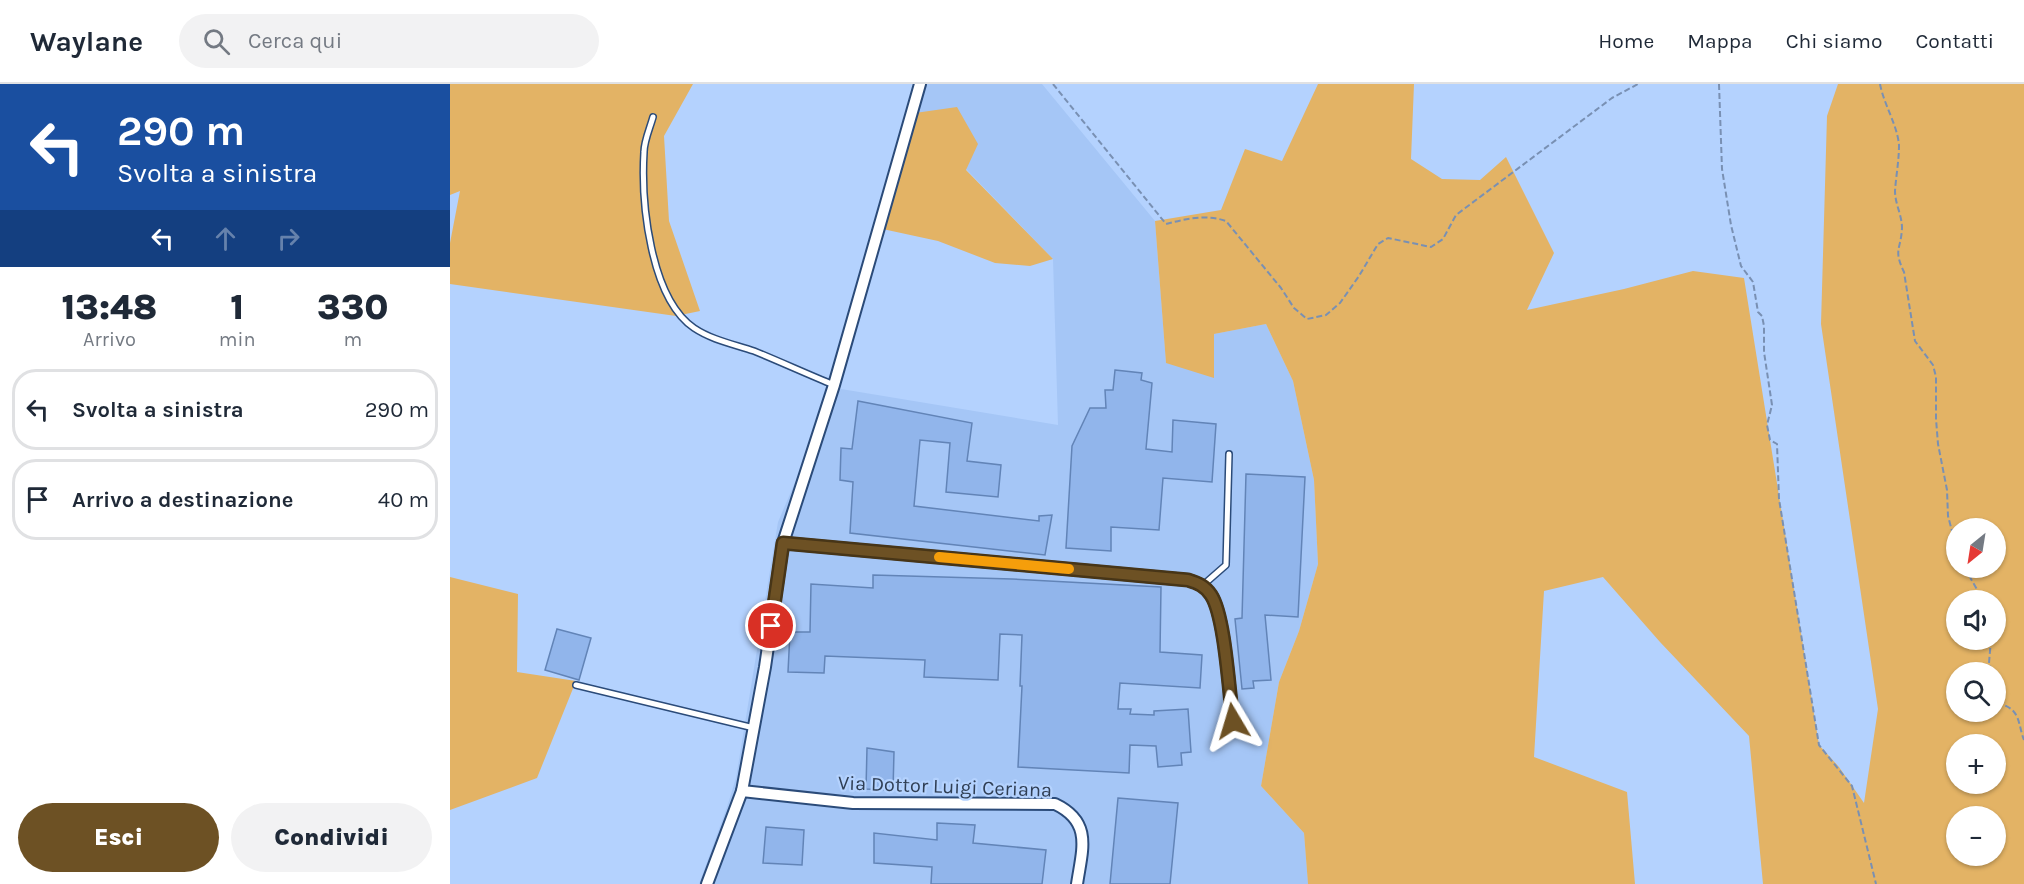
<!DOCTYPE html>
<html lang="it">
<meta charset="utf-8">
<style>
body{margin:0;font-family:Karla,sans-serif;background:#f2f2f3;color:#1f2937;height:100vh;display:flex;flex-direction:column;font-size:22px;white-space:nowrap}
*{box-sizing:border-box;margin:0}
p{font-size:20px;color:#747a83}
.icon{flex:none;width:33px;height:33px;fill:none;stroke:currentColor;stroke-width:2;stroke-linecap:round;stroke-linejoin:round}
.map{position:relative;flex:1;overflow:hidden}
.drawer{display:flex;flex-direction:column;background:#fff;width:450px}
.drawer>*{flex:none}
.top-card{background:#1a4fa0;color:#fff;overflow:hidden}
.needle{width:39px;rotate:210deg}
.buttons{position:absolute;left:1496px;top:434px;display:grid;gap:12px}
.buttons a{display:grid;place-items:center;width:60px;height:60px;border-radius:50%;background:#fff;box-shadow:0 2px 4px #0004;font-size:30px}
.pin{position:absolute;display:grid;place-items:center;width:51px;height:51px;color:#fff;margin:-26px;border:3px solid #fff;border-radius:50%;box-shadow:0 2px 6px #0007}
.me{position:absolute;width:66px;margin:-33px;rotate:353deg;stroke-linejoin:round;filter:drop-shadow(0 0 4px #0008)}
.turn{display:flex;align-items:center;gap:21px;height:126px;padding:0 18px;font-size:27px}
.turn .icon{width:78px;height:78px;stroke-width:2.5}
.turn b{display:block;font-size:42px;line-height:51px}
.lanes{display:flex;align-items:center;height:57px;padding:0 18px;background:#0003;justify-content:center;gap:30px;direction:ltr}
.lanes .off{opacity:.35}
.eta{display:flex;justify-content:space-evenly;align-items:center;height:102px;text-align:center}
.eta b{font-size:36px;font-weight:800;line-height:42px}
.cta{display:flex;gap:12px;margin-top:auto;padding:12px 18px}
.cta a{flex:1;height:69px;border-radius:36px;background:#6d5124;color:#fff;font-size:24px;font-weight:800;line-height:69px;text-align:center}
.cta a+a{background:#f2f2f3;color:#1f2937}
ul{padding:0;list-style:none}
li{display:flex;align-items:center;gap:18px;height:81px;margin:0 12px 9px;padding:0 6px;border:3px solid #e0e1e3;border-radius:24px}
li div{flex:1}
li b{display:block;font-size:22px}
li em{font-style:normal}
header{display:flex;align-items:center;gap:36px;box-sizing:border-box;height:84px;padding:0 30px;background:#fff;border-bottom:2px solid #e0e1e3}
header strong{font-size:28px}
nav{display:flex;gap:33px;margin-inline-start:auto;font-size:21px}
.search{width:420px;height:54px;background:#f2f2f3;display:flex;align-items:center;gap:15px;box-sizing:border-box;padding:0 21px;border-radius:33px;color:#747a83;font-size:22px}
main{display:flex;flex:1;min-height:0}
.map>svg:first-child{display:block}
.built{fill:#a5c6f6}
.green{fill:#e3b365;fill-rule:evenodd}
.building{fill:#91b5eb;stroke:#6284b7;stroke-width:1.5}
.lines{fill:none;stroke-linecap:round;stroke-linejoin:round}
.lane-casing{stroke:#2b4b79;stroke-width:8}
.street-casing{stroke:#2b4b79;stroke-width:14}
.path{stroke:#7990b3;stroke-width:2;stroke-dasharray:6 3;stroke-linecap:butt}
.lane{stroke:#fff;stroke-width:5}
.street{stroke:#fff;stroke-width:10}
.route-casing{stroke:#473517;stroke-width:15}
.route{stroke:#6d5124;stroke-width:10}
.slow{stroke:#f59e0b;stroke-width:10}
.labels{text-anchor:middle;stroke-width:4.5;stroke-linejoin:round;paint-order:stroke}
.street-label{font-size:20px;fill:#2f3e54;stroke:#b4d2fe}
</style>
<header>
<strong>Waylane</strong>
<div class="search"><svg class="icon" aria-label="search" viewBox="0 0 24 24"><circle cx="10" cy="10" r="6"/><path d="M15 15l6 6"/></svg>Cerca qui</div>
<nav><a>Home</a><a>Mappa</a><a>Chi siamo</a><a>Contatti</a></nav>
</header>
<main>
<section class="drawer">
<div class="top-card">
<div class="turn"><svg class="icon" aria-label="left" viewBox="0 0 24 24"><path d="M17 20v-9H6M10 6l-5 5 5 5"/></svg><div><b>290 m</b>Svolta a sinistra</div></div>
<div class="lanes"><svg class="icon" aria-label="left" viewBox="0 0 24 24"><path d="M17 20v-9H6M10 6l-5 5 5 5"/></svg><svg class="icon off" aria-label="ahead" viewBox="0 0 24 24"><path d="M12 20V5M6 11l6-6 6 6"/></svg><svg class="icon off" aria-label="right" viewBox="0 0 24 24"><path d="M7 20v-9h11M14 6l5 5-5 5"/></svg></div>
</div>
<div class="eta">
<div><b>13:48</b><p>Arrivo</p></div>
<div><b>1</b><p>min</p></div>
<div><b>330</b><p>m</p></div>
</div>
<ul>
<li><svg class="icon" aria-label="left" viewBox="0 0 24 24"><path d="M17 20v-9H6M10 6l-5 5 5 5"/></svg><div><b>Svolta a sinistra</b></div><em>290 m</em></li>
<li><svg class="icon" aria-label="arrive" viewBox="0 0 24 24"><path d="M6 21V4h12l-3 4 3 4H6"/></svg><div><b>Arrivo a destinazione</b></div><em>40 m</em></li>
</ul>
<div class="cta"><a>Esci</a><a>Condividi</a></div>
</section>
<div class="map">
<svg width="1574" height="800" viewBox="0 0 1574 800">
<rect width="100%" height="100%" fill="#b4d2fe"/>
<path class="built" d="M474 0H592L705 137 716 279 764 250 816 240 843 297 864 396 868 480 849 547 829 598 811 702 854 749 858 800H249L277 723 286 694 328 438 361 361 379 303 608 341 603 175 516 85 465 29Z"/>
<g class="green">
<path d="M0 0H243L214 52 219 137 250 227 226 232 0 200V159L10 107 0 111Z"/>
<path d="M868 0H964L961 75 992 95 1030 96 1056 73 1104 169 1077 226 1174 205 1243 187 1294 194 1369 661 1389 683 1414 719 1428 625 1371 240 1377 32 1388 0H1574V800H1313L1299 652 1210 558 1153 493 1094 507 1084 673 1177 708 1185 800H858L854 749 811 702 829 598 849 547 868 480 864 396 843 297 816 240 764 250V294L716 279 705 137 771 126 795 65 832 77ZM1506 444H1545V483H1506ZM1506 516H1545V555H1506ZM1506 588H1545V627H1506ZM1506 660H1545V699H1506ZM1506 732H1545V771H1506Z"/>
<path d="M507 23 528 60 516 86 603 175 580 182 545 179 488 157 428 144 465 29Z"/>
<path d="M0 493 68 510 67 588 126 597 87 694 0 726Z"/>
</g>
<g class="building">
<path d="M665 286 692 289 691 296 702 299 696 365 722 368 723 336 766 340 762 398 713 394 709 446 661 443V467L616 464 622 362 640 324H656L655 306H663Z"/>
<path d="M408 317 522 339 517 377 551 381 548 413 496 408 500 359 470 356 464 422 589 437V432L602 431 595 471 400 449 403 398 390 396 391 364 402 365Z"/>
<path d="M796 390 855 393 848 533 815 531 821 596 803 597 804 604 792 605 785 535 792 534Z"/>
<path d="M423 491 562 495 711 503 710 568 752 571 750 604 670 599 668 625H681L680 630 704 631V627L738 625 741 668 731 669 732 681 708 683 706 662 680 661 679 689 568 683 572 602H570L572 551 550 550 548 596 474 593 475 576 375 572 374 589 338 588 340 548H360L361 500 423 504Z"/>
<path d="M107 545 141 554 129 596 95 586Z"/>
<path d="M417 664 444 668 443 706 416 705Z"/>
<path d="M668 714 728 719 720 800H660Z"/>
<path d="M487 739 525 741 523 759 596 766 592 800H481L482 783 424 779V749L487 756Z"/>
<path d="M316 743 354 746 352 781 313 779Z"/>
</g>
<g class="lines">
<g class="lane-casing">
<g id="lane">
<path d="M203 33C200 44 194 57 194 68 191 118 200 214 244 244 262 256 283 260 304 267 331 278 357 290 384 301"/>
<path d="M752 502 776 481 779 370"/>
<path d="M126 601 304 644"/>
</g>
</g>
<g class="street-casing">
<g id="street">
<path d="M333 459 738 496C748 499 755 502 761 511 775 532 779 608 783 637"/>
<path d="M292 707 403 719 605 720C643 738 632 766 627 800"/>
<path d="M257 800 292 707 315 583 333 459 384 301 470 0"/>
</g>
</g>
<g class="path">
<path d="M603 0 716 140C735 135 756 130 776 137L831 204 844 224 857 235 876 231 890 219 909 192 928 160 938 154 981 163 993 155 1006 131 1162 14 1188 0"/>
<path d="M1269 0 1272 85 1281 141 1291 182 1303 198 1308 228 1312 232 1314 242V268L1322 321 1317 341 1320 356 1327 360 1329 415 1369 661 1402 702 1426 800"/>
<path d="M1430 0C1434 21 1447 40 1449 61 1449 77 1446 92 1445 107 1445 120 1452 131 1452 144 1451 166 1443 165 1454 188L1465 257 1483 281 1486 293V335L1488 360 1497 406 1498 432 1506 462"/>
<path d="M1516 483 1521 495 1533 516"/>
<path d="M1541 555 1539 579 1542 588"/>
<path d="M1545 597 1554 621C1571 628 1568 641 1574 656"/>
</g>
<use href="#lane" class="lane"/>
<use href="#street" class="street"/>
</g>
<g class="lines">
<g class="route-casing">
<path id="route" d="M321 542 333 459 738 496C748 499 755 502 761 511 775 532 779 608 783 637"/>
</g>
<use href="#route" class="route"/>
<path class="slow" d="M489 473 619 485"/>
</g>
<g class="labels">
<g class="street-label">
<text transform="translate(495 702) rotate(2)" y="7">Via Dottor Luigi Ceriana</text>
</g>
</g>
</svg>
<div class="buttons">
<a><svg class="needle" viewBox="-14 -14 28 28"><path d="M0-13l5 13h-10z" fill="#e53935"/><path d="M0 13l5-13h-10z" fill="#747a83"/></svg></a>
<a><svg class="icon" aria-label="sound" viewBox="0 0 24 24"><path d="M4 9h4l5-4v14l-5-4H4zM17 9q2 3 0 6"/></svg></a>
<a><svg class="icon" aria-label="search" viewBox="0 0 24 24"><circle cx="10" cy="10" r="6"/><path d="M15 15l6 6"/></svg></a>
<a>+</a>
<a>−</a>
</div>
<div class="pin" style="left:321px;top:542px;background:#d93025"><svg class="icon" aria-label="arrive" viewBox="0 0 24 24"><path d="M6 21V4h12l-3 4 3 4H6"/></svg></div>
<svg class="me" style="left:783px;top:637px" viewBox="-20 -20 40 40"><path d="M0-17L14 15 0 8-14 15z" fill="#6d5124" stroke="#fff" stroke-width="4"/></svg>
</div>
</main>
